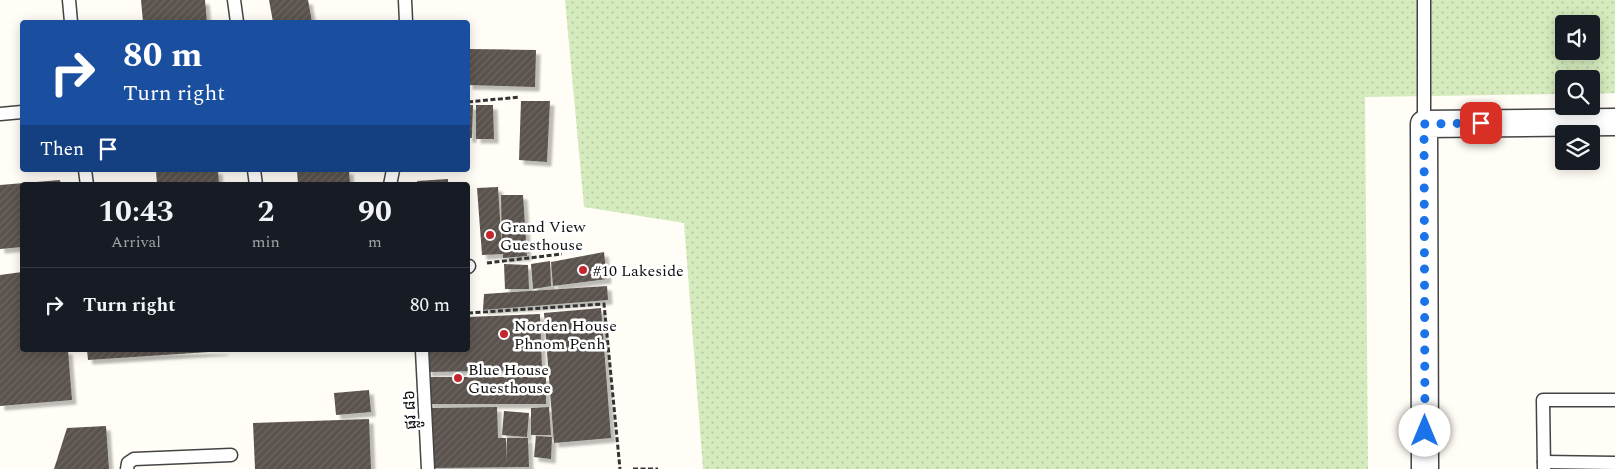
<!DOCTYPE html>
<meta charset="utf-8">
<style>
body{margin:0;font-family:Spectral,"Noto Sans Khmer",serif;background:#20242c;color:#f1f3f6;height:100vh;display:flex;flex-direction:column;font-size:19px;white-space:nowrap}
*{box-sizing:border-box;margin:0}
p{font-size:16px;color:#9ea1a6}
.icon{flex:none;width:28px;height:28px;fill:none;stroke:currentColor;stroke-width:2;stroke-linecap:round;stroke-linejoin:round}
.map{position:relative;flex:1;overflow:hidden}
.sheet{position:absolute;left:20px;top:182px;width:450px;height:170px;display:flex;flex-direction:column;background:#171b24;border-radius:5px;box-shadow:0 2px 12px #0003}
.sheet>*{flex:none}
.top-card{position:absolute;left:20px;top:20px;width:450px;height:152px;border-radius:5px;box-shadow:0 2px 12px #0003;background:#1a4fa0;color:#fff;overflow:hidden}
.fabs{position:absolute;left:1555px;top:15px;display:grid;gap:10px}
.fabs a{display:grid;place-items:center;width:45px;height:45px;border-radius:5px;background:#171b24;box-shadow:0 2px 12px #0003;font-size:25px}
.pin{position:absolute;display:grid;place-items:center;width:42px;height:42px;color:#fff;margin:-21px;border-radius:10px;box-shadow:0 2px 8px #0006}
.me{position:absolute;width:55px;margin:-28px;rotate:0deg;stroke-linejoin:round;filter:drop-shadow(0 0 4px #0008)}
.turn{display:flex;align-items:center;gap:18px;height:105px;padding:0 20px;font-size:22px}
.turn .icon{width:65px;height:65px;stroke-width:2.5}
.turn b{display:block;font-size:35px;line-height:42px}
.then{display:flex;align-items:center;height:48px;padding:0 20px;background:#0003;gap:10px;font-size:19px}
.eta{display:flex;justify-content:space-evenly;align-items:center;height:85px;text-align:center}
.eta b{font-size:30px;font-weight:700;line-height:35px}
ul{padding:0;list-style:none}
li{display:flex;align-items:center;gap:15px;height:75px;padding:0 20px;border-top:1px solid #363941}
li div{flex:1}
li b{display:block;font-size:19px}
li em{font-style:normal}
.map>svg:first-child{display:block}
.grass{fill:url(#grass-dots);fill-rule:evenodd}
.building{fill:url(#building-hatch);filter:url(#shadow)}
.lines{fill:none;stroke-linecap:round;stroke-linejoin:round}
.service-casing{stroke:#444;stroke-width:15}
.minor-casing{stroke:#444;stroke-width:29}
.path{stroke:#333;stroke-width:3;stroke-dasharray:5 2.5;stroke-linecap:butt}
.service{stroke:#fff;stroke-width:12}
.minor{stroke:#fff;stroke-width:26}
.route{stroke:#1a73e8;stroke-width:9;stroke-dasharray:0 16.2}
.poi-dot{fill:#c4262e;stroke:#fff;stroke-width:2}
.labels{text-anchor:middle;stroke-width:5;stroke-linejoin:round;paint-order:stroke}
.poi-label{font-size:16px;fill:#111;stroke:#fff;text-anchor:start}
.street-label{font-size:16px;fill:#111;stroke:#fff}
</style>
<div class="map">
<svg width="1615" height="469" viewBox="0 0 1615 469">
<defs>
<pattern id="grass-dots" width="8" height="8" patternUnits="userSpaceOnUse" patternTransform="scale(1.25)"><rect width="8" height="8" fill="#d5ebbd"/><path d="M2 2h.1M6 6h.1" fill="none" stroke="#b6c8a1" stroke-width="1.8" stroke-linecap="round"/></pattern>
<pattern id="building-hatch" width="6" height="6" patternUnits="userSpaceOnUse" patternTransform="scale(1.25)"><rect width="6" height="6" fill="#5a524d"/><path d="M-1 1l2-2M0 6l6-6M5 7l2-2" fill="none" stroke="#6d6662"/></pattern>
<filter id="shadow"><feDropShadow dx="4.5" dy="4.5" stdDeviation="1" flood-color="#0004"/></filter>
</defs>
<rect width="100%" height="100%" fill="#fffdf5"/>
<path class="grass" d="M565 0H1615V93L1591 94V79H1564V94L1365 97 1368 469H703L684 223 584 207ZM1564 24H1591V51H1564Z"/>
<g class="building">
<path d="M141 0H205L207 22H143Z"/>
<path d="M269 0H308L312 22H273Z"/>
<path d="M468 49 536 50 535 87 468 85Z"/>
<path d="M521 101H550L547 162 519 160Z"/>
<path d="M468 105H473L472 138H468Z"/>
<path d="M476 105H493L494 139H476Z"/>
<path d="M156 170H218L219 185H157Z"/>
<path d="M297 170H349L350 185H298Z"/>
<path d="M448 179V185H418L417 181Z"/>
<path d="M60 180 61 185H22V247L0 249V185Z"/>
<path d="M498 187 502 250 501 195H523L527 256 503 258V254L482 255 477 188Z"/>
<path d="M604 252 607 279 553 286 551 262Z"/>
<path d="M550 261 551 286 533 289 531 264Z"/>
<path d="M504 264 528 265 529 289H505Z"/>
<path d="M22 272V350H68L72 400 0 406V275Z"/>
<path d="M607 286 608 300 483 310 484 294Z"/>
<path d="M601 308 611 438 554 443 544 313Z"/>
<path d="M540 314 542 370 427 372V350H468V317Z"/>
<path d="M87 350H224V351L88 360Z"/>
<path d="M429 377H546V404H428Z"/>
<path d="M369 390 371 412 336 415 334 393Z"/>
<path d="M497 407 498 438H506V462L507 438H528L529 467 430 468 429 408Z"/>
<path d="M549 407 551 435H531V408Z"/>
<path d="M504 411 529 413 527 437 502 435Z"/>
<path d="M369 419 371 469H255L253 423Z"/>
<path d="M106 426 109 469H54L67 428Z"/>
<path d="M536 436 552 437 551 459 534 457Z"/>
</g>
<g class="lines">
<g class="service-casing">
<g id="service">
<path d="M69 0 71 22"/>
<path d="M234 0 237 22"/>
<path d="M405 0 406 22"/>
<path d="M1424 0V124"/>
<path d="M0 114 22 112"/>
<path d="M85 170 87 185"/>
<path d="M254 170 256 185"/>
<path d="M390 185 393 170"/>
<path d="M468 267 469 266"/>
<path d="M422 350 428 469"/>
<path d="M1544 462 1615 463"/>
<path d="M127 469 128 463 134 459 231 455"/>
<path d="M1544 469 1543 400H1615"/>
</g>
</g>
<g class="minor-casing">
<path id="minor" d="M1425 469 1424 124 1615 122"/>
</g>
<g class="path">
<path d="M468 102 520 97"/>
<path d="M487 263 562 254"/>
<path d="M468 313 604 304 620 469"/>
<path d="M633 469H658"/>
</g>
<use href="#service" class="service"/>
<use href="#minor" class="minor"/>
</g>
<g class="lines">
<path class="route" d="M1425 431 1424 124 1481 123"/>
</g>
<g class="poi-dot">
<circle cx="490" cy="235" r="5"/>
<circle cx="583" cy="270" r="5"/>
<circle cx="504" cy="334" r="5"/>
<circle cx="458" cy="378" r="5"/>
</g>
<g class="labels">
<g class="poi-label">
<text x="500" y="232">Grand View<tspan x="500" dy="18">Guesthouse</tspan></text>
<text x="593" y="276">#10 Lakeside</text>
<text x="514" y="331">Norden House<tspan x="514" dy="18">Phnom Penh</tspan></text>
<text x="468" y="375">Blue House<tspan x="468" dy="18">Guesthouse</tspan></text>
</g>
<g class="street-label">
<text transform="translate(409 410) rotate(-93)" y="6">ផ្លូវ ៨៦</text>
</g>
</g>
</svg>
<div class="fabs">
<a><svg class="icon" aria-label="sound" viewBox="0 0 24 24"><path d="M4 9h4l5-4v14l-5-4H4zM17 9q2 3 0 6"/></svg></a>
<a><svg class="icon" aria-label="search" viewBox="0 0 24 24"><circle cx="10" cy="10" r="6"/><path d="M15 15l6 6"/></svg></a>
<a><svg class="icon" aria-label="layers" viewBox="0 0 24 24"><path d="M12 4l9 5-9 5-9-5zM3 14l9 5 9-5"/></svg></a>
</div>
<div class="pin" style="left:1481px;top:123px;background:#d93025"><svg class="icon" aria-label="arrive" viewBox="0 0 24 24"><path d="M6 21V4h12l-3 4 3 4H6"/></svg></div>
<svg class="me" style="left:1425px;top:431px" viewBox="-20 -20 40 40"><circle r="19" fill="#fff"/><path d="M0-13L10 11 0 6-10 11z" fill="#1a73e8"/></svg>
<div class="top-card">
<div class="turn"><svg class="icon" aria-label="right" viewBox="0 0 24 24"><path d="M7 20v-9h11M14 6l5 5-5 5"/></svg><div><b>80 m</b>Turn right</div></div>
<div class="then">Then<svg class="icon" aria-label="arrive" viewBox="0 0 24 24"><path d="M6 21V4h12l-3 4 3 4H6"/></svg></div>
</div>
<section class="sheet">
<div class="eta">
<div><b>10:43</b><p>Arrival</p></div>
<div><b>2</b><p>min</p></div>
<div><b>90</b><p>m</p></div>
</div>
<ul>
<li><svg class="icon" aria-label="right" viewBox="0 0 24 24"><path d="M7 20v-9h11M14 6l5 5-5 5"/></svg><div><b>Turn right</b></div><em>80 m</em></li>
</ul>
</section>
</div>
